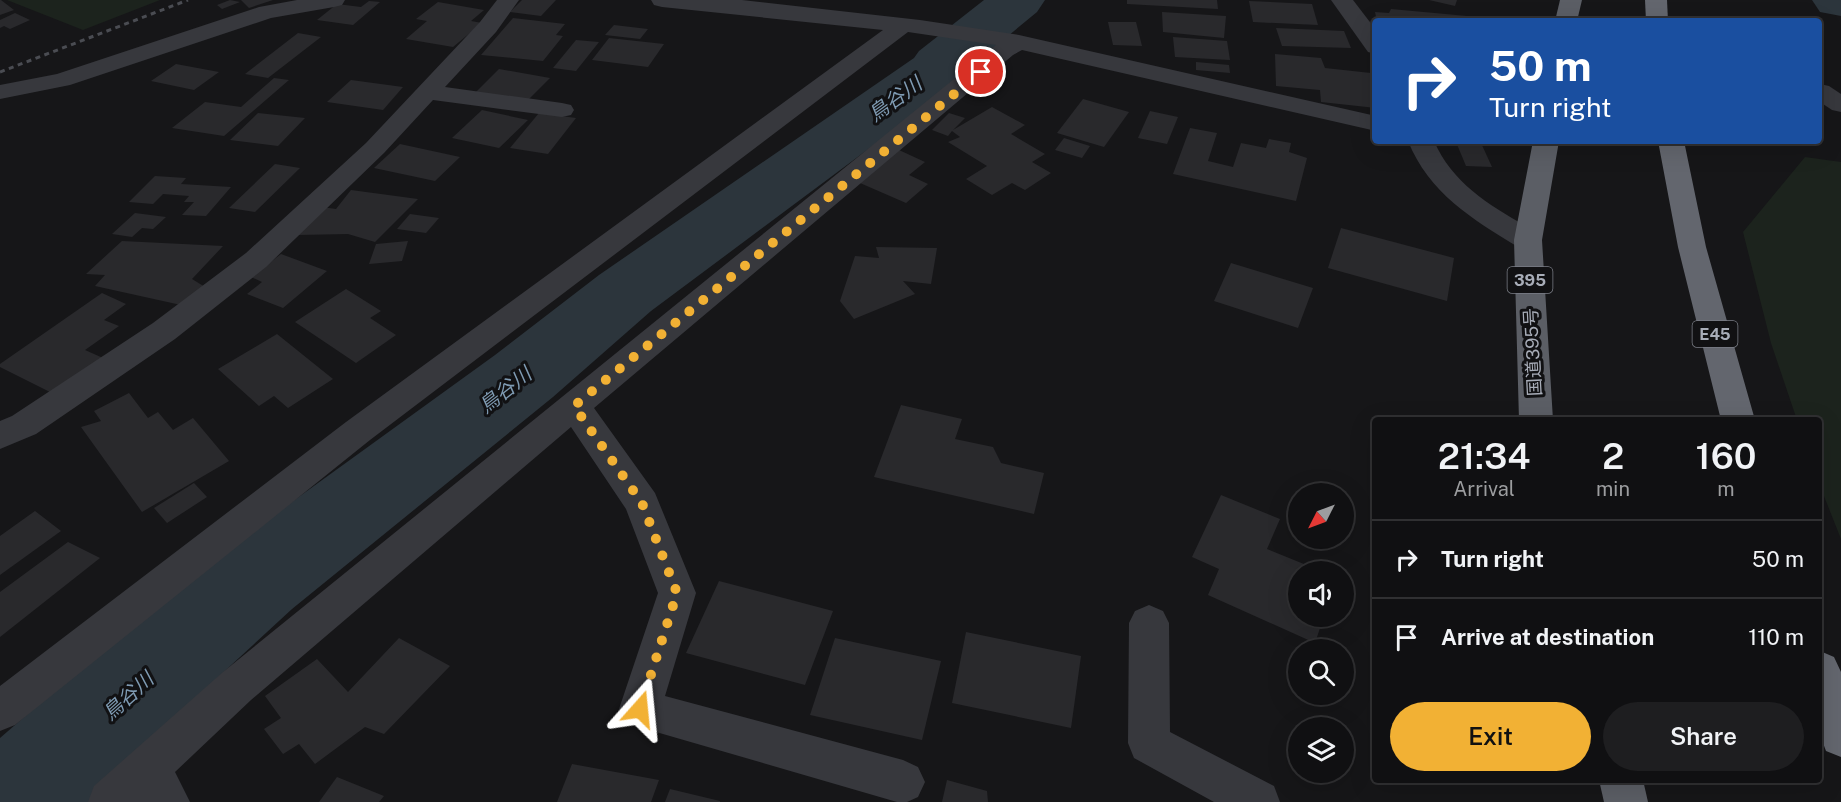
<!DOCTYPE html>
<meta charset="utf-8">
<style>
body{margin:0;font-family:"Public Sans","Noto Sans JP",sans-serif;background:#1e1e20;color:#f1f3f6;height:100vh;display:flex;flex-direction:column;font-size:22px;white-space:nowrap}
*{box-sizing:border-box;margin:0}
p{font-size:20px;color:#9c9d9f}
.icon{flex:none;width:33px;height:33px;fill:none;stroke:currentColor;stroke-width:2;stroke-linecap:round;stroke-linejoin:round}
.map{position:relative;flex:1;overflow:hidden}
.side{position:absolute;left:1372px;top:417px;width:450px;height:366px;display:flex;flex-direction:column;background:#101012;border-radius:6px;box-shadow:0 6px 24px #0002,0 0 0 2px #303032}
.side>*{flex:none}
.hud{position:absolute;left:1372px;top:18px;width:450px;height:126px;border-radius:6px;box-shadow:0 6px 24px #0002,0 0 0 2px #303032;background:#1a4fa0;color:#fff;overflow:hidden}
.needle{width:39px;rotate:228deg}
.buttons{position:absolute;left:1288px;top:483px;display:grid;gap:12px}
.buttons a{display:grid;place-items:center;width:66px;height:66px;border-radius:50%;background:#101012;box-shadow:0 6px 24px #0002,0 0 0 2px #303032;font-size:30px}
.pin{position:absolute;display:grid;place-items:center;width:51px;height:51px;color:#fff;margin:-26px;border:3px solid #fff;border-radius:50%;box-shadow:0 2px 6px #0007}
.me{position:absolute;width:66px;margin:-33px;rotate:18deg;stroke-linejoin:round;filter:drop-shadow(0 0 4px #0008)}
.turn{display:flex;align-items:center;gap:21px;height:126px;padding:0 18px;font-size:27px}
.turn .icon{width:78px;height:78px;stroke-width:2.5}
.turn b{display:block;font-size:42px;line-height:51px}
.eta{display:flex;justify-content:space-evenly;align-items:center;height:102px;text-align:center}
.eta b{font-size:36px;font-weight:600;line-height:42px}
.action{display:flex;gap:12px;margin-top:auto;padding:12px 18px}
.action a{flex:1;height:69px;border-radius:36px;background:#f2b134;color:#111;font-size:24px;font-weight:600;line-height:69px;text-align:center}
.action a+a{background:#1e1e20;color:#f1f3f6}
ul{padding:0;list-style:none}
li{display:flex;align-items:center;gap:18px;height:78px;padding:0 18px;border-top:2px solid #303032}
li div{flex:1}
li b{display:block;font-size:22px}
li em{font-style:normal}
.map>svg:first-child{display:block}
.green{fill:#1c231d}
.lines{fill:none;stroke-linecap:round;stroke-linejoin:round}
.river{fill:#2c353c;fill-rule:evenodd}
.building{fill:#29292c}
.minor{fill:#37383d;fill-rule:evenodd}
.trunk{fill:#5b5e65;fill-rule:evenodd}
.motorway{fill:#63666e;fill-rule:evenodd}
.rail{stroke:#4a4c52;stroke-width:3;stroke-dasharray:5 4.5;stroke-linecap:butt}
.route{stroke:#f2b134;stroke-width:10;stroke-dasharray:0 18}
.labels{text-anchor:middle;stroke-width:6;stroke-linejoin:round;paint-order:stroke}
.shield{fill:#111113;stroke:#7b7e86;stroke-width:1.5}
.shield-label{font-size:16px;font-weight:bold;fill:#a8adb8}
.street-label{font-size:18px;fill:#a8adb8;stroke:#111113}
.water-label{font-size:20px;font-style:italic;fill:#7f9bb3;stroke:#111113}
</style>
<div class="map">
<svg width="1841" height="802" viewBox="0 0 1841 802">
<rect width="100%" height="100%" fill="#161618"/>
<g class="green">
<path d="M7 0H160L83 30Z"/>
<path d="M1805 157 1841 162V539L1820 486V420H1797L1771 343 1743 232Z"/>
</g>
<g class="lines">
<g class="river">
<path d="M984 0H1045L1037 12 963 73 957 83 651 311 553 397 292 609 176 716 89 802H0V738L104 648 224 551 495 355 599 275 914 58 919 51Z"/>
<path d="M1812 0H1841V16L1820 12Z"/>
</g>
</g>
<g class="building">
<path d="M0 0H1L14 10 0 15Z"/>
<path d="M230 0 240 2 222 9 217 5Z"/>
<path d="M241 0H273L249 8Z"/>
<path d="M522 0H556L541 16 510 12Z"/>
<path d="M1127 0H1217L1218 9 1127 4Z"/>
<path d="M1429 0H1457L1455 6Z"/>
<path d="M369 1 380 2 353 25 317 20 337 4 361 7Z"/>
<path d="M1249 1 1312 4 1318 25 1253 22Z"/>
<path d="M438 2 484 10 471 21 482 23 453 47 406 39 427 21 416 19Z"/>
<path d="M1391 9 1467 16 1468 21H1377L1375 12 1389 13Z"/>
<path d="M1162 12 1226 16 1224 38 1163 32Z"/>
<path d="M15 13 30 20 10 29 4 26 0 28V20Z"/>
<path d="M513 18 565 24 556 35 563 36 543 61 481 55Z"/>
<path d="M1108 22H1136L1142 46 1113 45Z"/>
<path d="M614 25 648 29 640 39 605 35Z"/>
<path d="M1276 28 1344 31 1351 48 1282 46Z"/>
<path d="M298 33 321 37 268 78 245 74Z"/>
<path d="M1173 37 1227 41 1230 60 1175 57Z"/>
<path d="M609 38 664 44 648 67 592 60Z"/>
<path d="M576 40 599 42 576 71 553 68Z"/>
<path d="M1275 54 1321 58 1325 68 1371 73 1376 108 1321 102 1320 90 1276 86Z"/>
<path d="M1196 62 1229 65 1230 73 1196 70Z"/>
<path d="M176 64 219 72 194 90 151 81Z"/>
<path d="M499 69 550 78 528 100 476 92Z"/>
<path d="M274 78 289 80 224 136 172 128 205 102 241 107Z"/>
<path d="M351 80 403 87 383 110 327 102Z"/>
<path d="M1083 99 1129 112 1104 147 1057 133Z"/>
<path d="M992 107 1025 125 1011 134 1045 154 1032 162 1051 173 1025 190 1012 183 992 195 966 179 987 166 948 142 960 137 952 131 948 136 932 130 949 113 965 118 953 130Z"/>
<path d="M482 110 528 120 499 148 452 138Z"/>
<path d="M1150 111 1178 117 1167 144 1138 138Z"/>
<path d="M258 113 305 118 278 146 230 140Z"/>
<path d="M539 113 576 118 548 154 510 148Z"/>
<path d="M1190 128 1217 133 1208 161 1233 167 1241 143 1266 148 1269 139 1291 143 1289 152 1307 158 1296 201 1173 174Z"/>
<path d="M1064 138 1090 146 1082 158 1055 150Z"/>
<path d="M1456 142 1481 143 1492 167 1466 166Z"/>
<path d="M400 144 460 157 435 181 374 168Z"/>
<path d="M899 150 925 162 909 175 928 184 906 203 860 183Z"/>
<path d="M275 164 300 168 255 212 229 208Z"/>
<path d="M155 176 186 178 181 184 231 187 206 216 182 215 194 202H184L189 196 163 194 153 204 129 202Z"/>
<path d="M351 190 418 199 375 242 348 234 297 235 322 207 336 209Z"/>
<path d="M135 213 166 217 153 229 142 228 132 237 112 234Z"/>
<path d="M410 214 439 218 426 233 397 229Z"/>
<path d="M1341 228 1454 258 1447 301 1328 268Z"/>
<path d="M122 241 223 246 192 279 205 287 181 305 95 286 105 275 86 274Z"/>
<path d="M408 241 402 261 369 264 376 244Z"/>
<path d="M876 247 937 248 931 284 903 281 915 294 854 319 840 301 855 256 879 258Z"/>
<path d="M281 254 327 271 283 308 247 294 262 282 251 277Z"/>
<path d="M1231 263 1313 288 1298 328 1214 301Z"/>
<path d="M346 289 381 311 370 318 396 335 356 363 295 322Z"/>
<path d="M102 293 126 304 104 320 119 326 85 350 103 358 54 394 0 367V364Z"/>
<path d="M277 334 333 379 288 408 274 396 259 406 218 369Z"/>
<path d="M129 393 148 418 158 412 173 430 193 418 229 461 142 512 81 427 101 421 94 411Z"/>
<path d="M901 405 962 419 955 439 993 447 1001 463 1044 473 1034 514 874 477Z"/>
<path d="M194 483 207 497 167 523 154 508Z"/>
<path d="M1221 495 1280 519 1267 549 1321 571 1299 572V616H1324L1315 643 1208 595 1219 569 1192 557Z"/>
<path d="M35 511 61 531 0 575V536Z"/>
<path d="M68 542 100 558 0 637V592Z"/>
<path d="M719 581 833 611 805 685 686 653Z"/>
<path d="M966 632 1081 656 1071 728 952 703Z"/>
<path d="M399 638 450 666 384 734 365 727 315 764 299 744 283 754 264 729 281 718 265 696 317 659 348 692Z"/>
<path d="M835 638 941 661 922 740 810 715Z"/>
<path d="M572 764 659 780 651 802H557Z"/>
<path d="M337 777 384 796 379 802H319Z"/>
<path d="M947 780 987 791 988 802H942Z"/>
<path d="M670 789 720 801V802H665Z"/>
</g>
<g class="lines">
<g class="minor">
<path d="M297 0H345L342 5 334 7 271 18 70 85 0 99V85L57 74 259 7Z"/>
<path d="M497 0H519L496 32 445 87 562 103 571 105 574 110 571 115 562 117 433 100 384 153 266 267 175 339 36 434 0 449V421L12 416 153 323 246 253 366 143 480 22Z"/>
<path d="M651 0H742L920 20 1019 35 1376 116V131L1022 50 1013 55 594 408 655 493 696 593 665 696 903 760 918 767 925 782 918 797 907 802H897L625 723 619 709 658 593 626 509 571 427 251 700 175 772 190 802H88L94 786 223 672 996 45 908 32 370 440 15 725 0 731V686L346 422 883 30 662 7 654 5Z"/>
<path d="M1331 0H1353L1376 30V54L1368 52Z"/>
<path d="M1820 84 1829 86 1841 94V112L1832 110 1820 102Z"/>
<path d="M1408 141H1434C1454 187 1496 209 1538 233L1542 240 1538 247 1528 249 1518 247C1472 219 1429 193 1408 141Z"/>
<path d="M1149 605 1163 611 1169 623 1170 732 1274 786 1280 802H1214L1134 758 1128 743 1129 623 1135 611Z"/>
</g>
<g class="trunk">
<path d="M1560 0H1582L1577 21H1555Z"/>
<path d="M1533 141H1559L1542 240 1553 420H1519L1514 240Z"/>
<path d="M1599 780H1643L1648 802H1604Z"/>
</g>
<g class="motorway">
<path d="M1645 0H1667L1668 21H1646Z"/>
<path d="M1658 141H1684L1706 247 1755 420H1721L1678 247Z"/>
<path d="M1820 651 1834 657 1841 672V757L1826 751 1820 735Z"/>
</g>
<path class="rail" d="M0 72 188 0"/>
</g>
<g class="lines">
<path class="route" d="M640 709 677 593 642 503 574 406 981 72"/>
</g>
<g class="labels">
<g class="shield">
<rect x="1507.5" y="267" width="45" height="26" rx="4.5"/>
<rect x="1692.5" y="321" width="45" height="26" rx="4.5"/>
</g>
<g class="shield-label">
<text x="1530" y="286">395</text>
<text x="1715" y="340">E45</text>
</g>
<g class="street-label">
<text transform="translate(1533 352) rotate(-93)" y="6">国道395号</text>
</g>
<g class="water-label">
<text transform="translate(895 99) rotate(-36)" y="7">鳥谷川</text>
<text transform="translate(505 390) rotate(-38)" y="7">鳥谷川</text>
<text transform="translate(128 696) rotate(-42)" y="7">鳥谷川</text>
</g>
</g>
</svg>
<div class="buttons">
<a><svg class="needle" viewBox="-14 -14 28 28"><path d="M0-13l5 13h-10z" fill="#e53935"/><path d="M0 13l5-13h-10z" fill="#9c9d9f"/></svg></a>
<a><svg class="icon" aria-label="sound" viewBox="0 0 24 24"><path d="M4 9h4l5-4v14l-5-4H4zM17 9q2 3 0 6"/></svg></a>
<a><svg class="icon" aria-label="search" viewBox="0 0 24 24"><circle cx="10" cy="10" r="6"/><path d="M15 15l6 6"/></svg></a>
<a><svg class="icon" aria-label="layers" viewBox="0 0 24 24"><path d="M12 4l9 5-9 5-9-5zM3 14l9 5 9-5"/></svg></a>
</div>
<div class="pin" style="left:981px;top:72px;background:#d93025"><svg class="icon" aria-label="arrive" viewBox="0 0 24 24"><path d="M6 21V4h12l-3 4 3 4H6"/></svg></div>
<svg class="me" style="left:640px;top:709px" viewBox="-20 -20 40 40"><path d="M0-17L14 15 0 8-14 15z" fill="#f2b134" stroke="#fff" stroke-width="4"/></svg>
<div class="hud">
<div class="turn"><svg class="icon" aria-label="right" viewBox="0 0 24 24"><path d="M7 20v-9h11M14 6l5 5-5 5"/></svg><div><b>50 m</b>Turn right</div></div>
</div>
<section class="side">
<div class="eta">
<div><b>21:34</b><p>Arrival</p></div>
<div><b>2</b><p>min</p></div>
<div><b>160</b><p>m</p></div>
</div>
<ul>
<li><svg class="icon" aria-label="right" viewBox="0 0 24 24"><path d="M7 20v-9h11M14 6l5 5-5 5"/></svg><div><b>Turn right</b></div><em>50 m</em></li>
<li><svg class="icon" aria-label="arrive" viewBox="0 0 24 24"><path d="M6 21V4h12l-3 4 3 4H6"/></svg><div><b>Arrive at destination</b></div><em>110 m</em></li>
</ul>
<div class="action"><a>Exit</a><a>Share</a></div>
</section>
</div>
